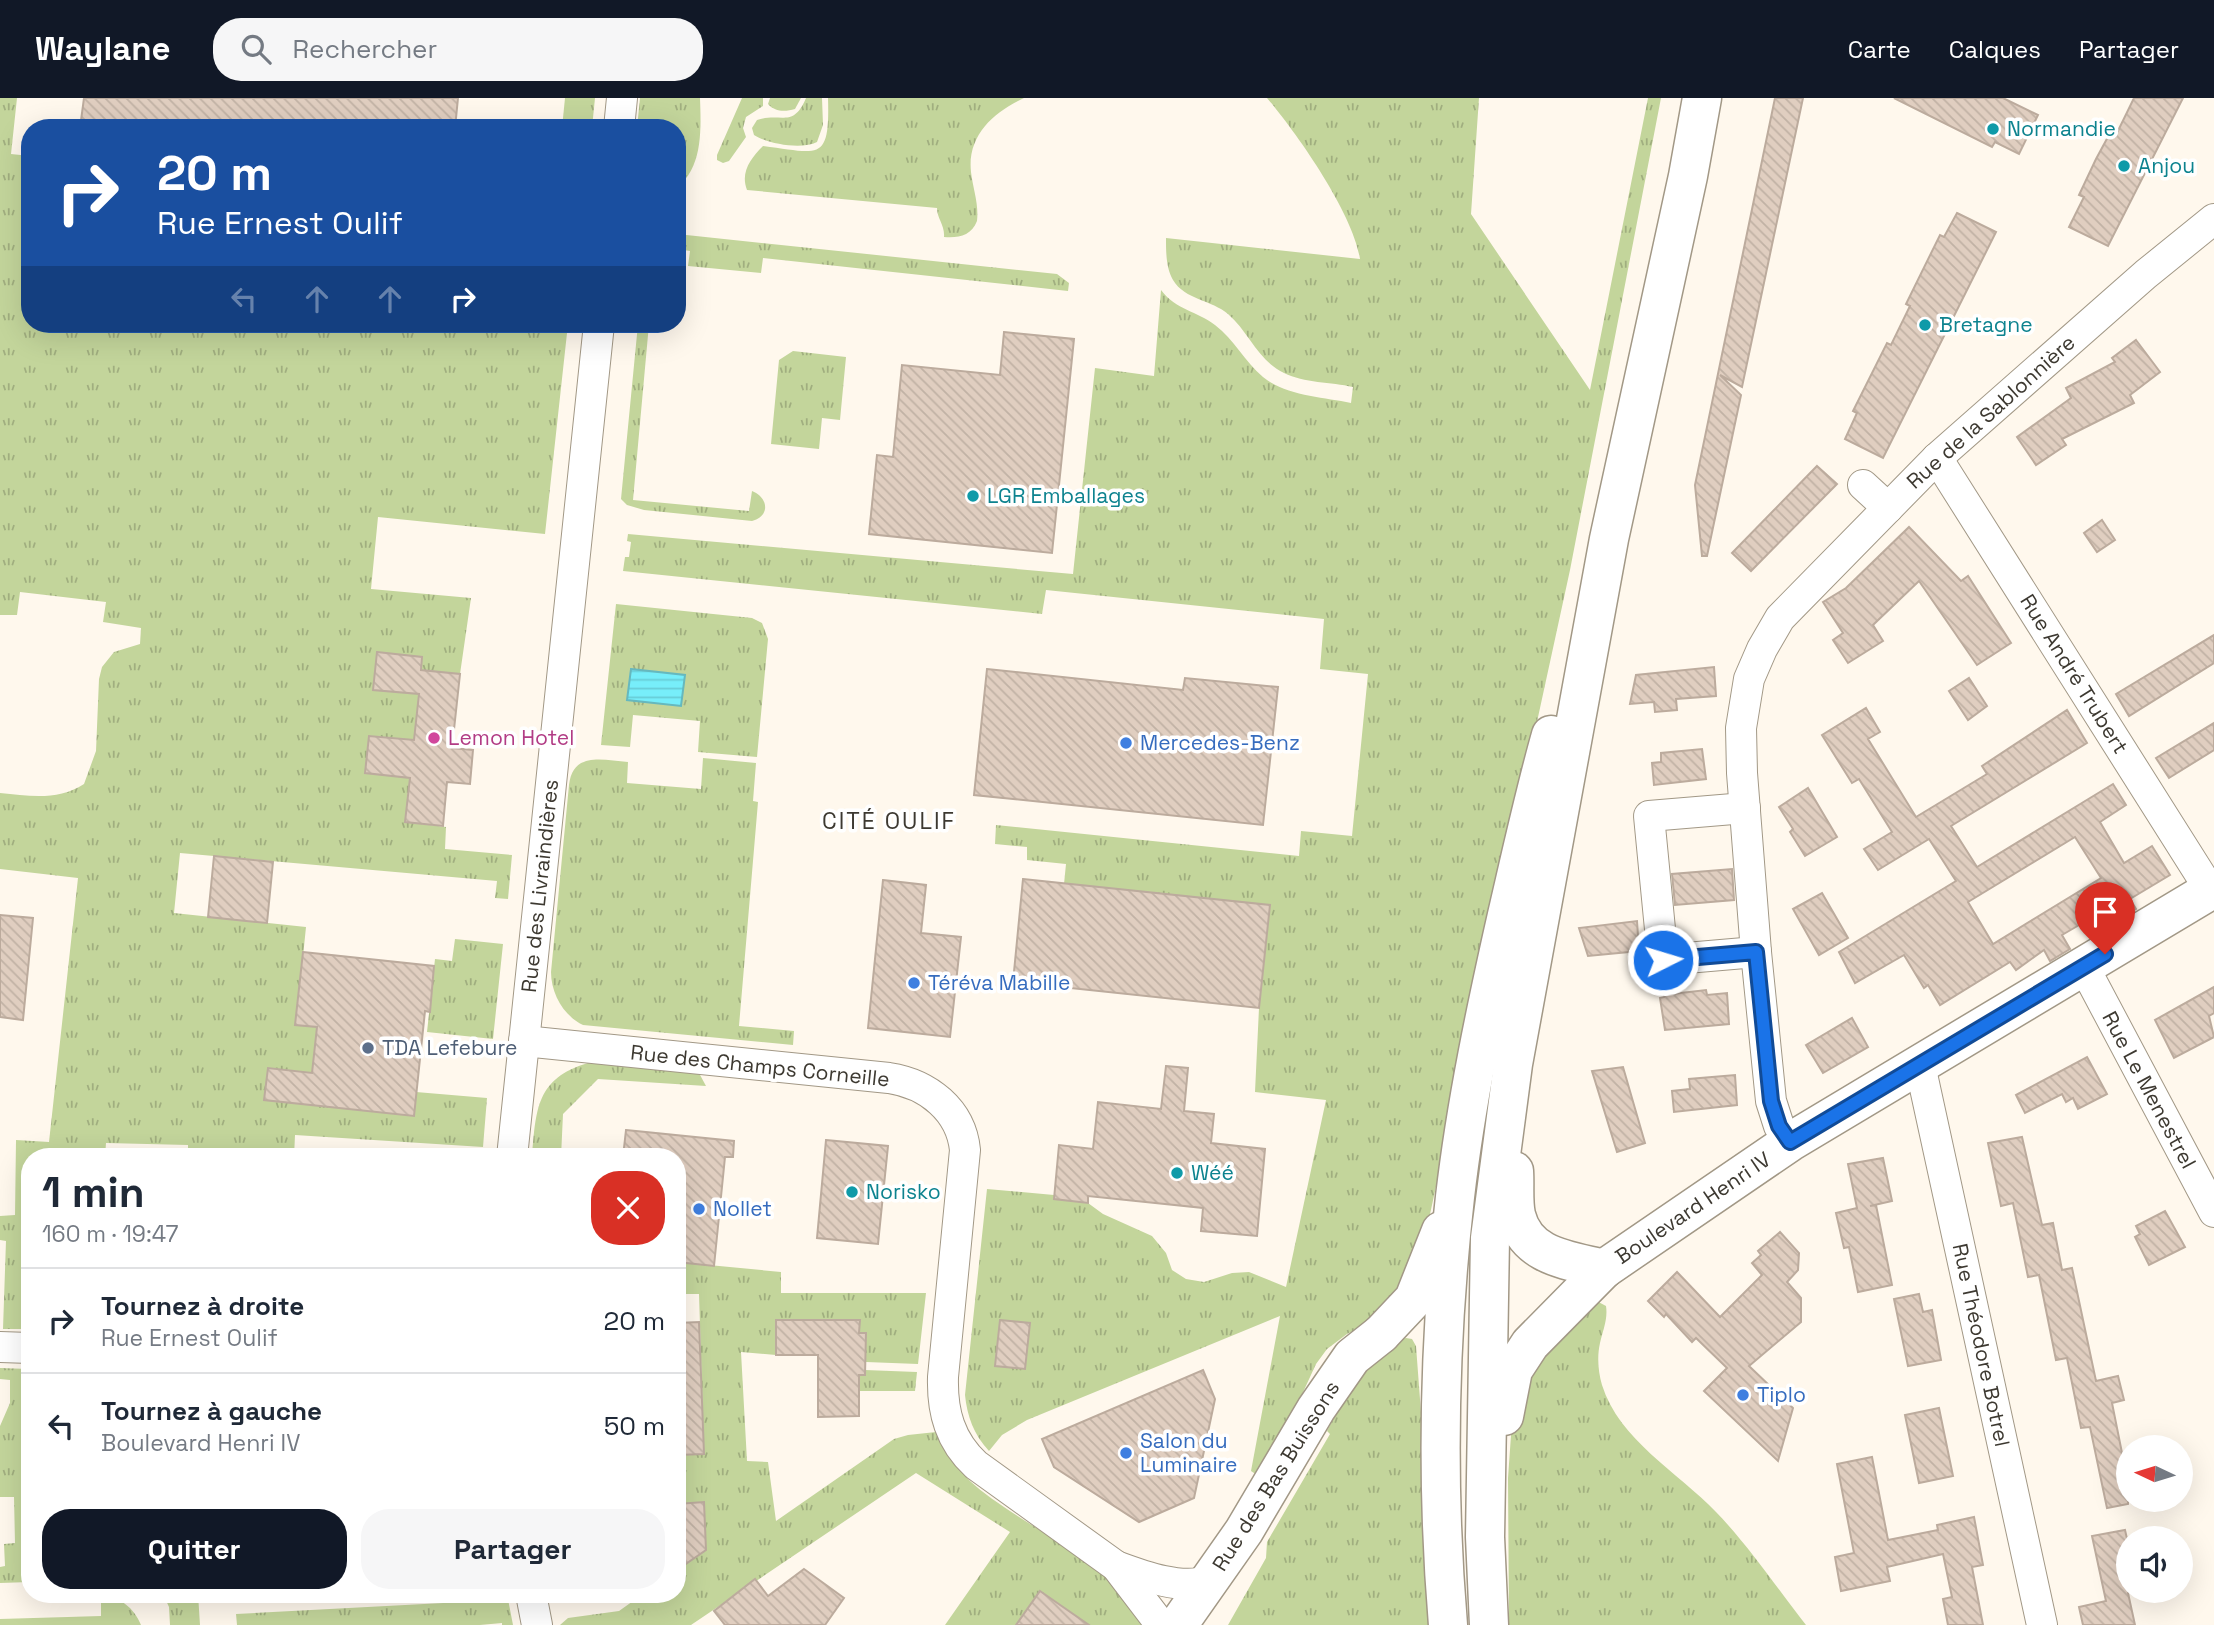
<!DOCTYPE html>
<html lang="fr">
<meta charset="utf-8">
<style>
body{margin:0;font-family:"Space Grotesk",sans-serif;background:#f6f6f7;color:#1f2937;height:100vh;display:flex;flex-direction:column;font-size:26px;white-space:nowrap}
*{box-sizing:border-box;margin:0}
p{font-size:23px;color:#747a83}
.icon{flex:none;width:38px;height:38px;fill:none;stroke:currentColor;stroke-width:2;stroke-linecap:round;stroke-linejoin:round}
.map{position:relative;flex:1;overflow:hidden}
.side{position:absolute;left:21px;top:1050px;width:665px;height:455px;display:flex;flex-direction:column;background:#fff;border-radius:28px;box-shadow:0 7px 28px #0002}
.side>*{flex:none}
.hud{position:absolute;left:21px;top:21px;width:665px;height:214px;border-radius:28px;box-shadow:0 7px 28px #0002;background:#1a4fa0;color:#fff;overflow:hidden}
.needle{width:46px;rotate:274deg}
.buttons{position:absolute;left:2116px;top:1337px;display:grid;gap:14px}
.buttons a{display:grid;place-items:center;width:77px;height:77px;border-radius:50%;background:#fff;box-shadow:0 7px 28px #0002;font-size:35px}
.pin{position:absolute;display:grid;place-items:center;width:60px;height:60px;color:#fff;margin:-72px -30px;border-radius:50% 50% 50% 0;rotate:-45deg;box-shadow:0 0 7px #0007}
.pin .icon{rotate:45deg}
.me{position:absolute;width:77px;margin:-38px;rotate:85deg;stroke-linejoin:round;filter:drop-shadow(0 0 5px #0008)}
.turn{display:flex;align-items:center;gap:24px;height:147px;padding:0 21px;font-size:32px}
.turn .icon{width:91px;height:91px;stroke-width:2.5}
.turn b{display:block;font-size:49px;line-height:60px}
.lanes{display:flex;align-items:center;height:66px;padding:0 21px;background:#0003;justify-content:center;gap:35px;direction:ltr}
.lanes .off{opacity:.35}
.round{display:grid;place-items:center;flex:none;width:74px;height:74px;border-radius:28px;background:#f6f6f7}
.head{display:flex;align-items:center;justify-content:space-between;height:119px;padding:0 21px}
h1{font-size:42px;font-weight:600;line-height:52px}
.action{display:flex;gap:14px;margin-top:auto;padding:14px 21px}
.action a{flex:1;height:80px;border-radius:28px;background:#111827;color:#fff;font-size:28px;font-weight:600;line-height:80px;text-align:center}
.action a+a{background:#f6f6f7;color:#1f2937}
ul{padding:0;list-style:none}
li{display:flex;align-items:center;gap:21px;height:105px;padding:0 21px;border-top:2px solid #e0e1e3}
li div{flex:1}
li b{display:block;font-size:26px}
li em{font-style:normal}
header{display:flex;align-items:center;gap:42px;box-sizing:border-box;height:98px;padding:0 35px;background:#111827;color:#fff}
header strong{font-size:33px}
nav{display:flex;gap:38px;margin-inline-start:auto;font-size:24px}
.search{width:490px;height:63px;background:#f6f6f7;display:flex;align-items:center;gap:18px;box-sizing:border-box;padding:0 24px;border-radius:28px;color:#747a83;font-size:26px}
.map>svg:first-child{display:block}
.grass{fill:url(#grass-tufts)}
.water{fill:url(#water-rules);stroke:#66b8be;stroke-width:2}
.building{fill:url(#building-back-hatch);stroke:#bcab9d;stroke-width:2;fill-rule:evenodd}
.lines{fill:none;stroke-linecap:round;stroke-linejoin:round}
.street-casing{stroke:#a29886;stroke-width:32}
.secondary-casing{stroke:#a29886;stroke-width:41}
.primary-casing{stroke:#a29886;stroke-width:41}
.street{stroke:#fff;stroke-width:30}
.secondary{stroke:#fff;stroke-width:38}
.primary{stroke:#fff;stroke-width:38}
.route-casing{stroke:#114b97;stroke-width:18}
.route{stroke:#1a73e8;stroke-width:12}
.culture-dot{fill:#0f9aa8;stroke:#fff;stroke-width:2.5}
.hotel-dot{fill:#d1479c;stroke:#fff;stroke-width:2.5}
.shop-dot{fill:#3f7fe0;stroke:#fff;stroke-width:2.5}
.service-dot{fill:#5c6f8a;stroke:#fff;stroke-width:2.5}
.labels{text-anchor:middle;stroke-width:7;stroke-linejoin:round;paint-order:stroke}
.culture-label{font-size:21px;fill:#0d838f;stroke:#fff;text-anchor:start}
.street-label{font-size:21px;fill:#3d3931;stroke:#fff}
.hotel-label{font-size:21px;fill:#b23c85;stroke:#fff;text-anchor:start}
.shop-label{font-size:21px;fill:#366cbe;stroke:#fff;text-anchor:start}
.service-label{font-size:21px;fill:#4e5e75;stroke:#fff;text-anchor:start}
.neighbourhood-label{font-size:23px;letter-spacing:2px;fill:#3d3931;stroke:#fff}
</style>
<header>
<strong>Waylane</strong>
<div class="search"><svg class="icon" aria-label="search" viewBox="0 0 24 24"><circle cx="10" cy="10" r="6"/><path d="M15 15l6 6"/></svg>Rechercher</div>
<nav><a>Carte</a><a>Calques</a><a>Partager</a></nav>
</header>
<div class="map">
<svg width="2214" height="1527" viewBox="0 0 2214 1527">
<defs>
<pattern id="grass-tufts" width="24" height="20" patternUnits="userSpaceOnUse" patternTransform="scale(1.75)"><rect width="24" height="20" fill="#c3d59b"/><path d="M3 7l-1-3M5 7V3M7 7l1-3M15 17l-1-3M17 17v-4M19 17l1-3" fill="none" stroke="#a0ae7f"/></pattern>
<pattern id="water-rules" width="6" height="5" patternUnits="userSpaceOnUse" patternTransform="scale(1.75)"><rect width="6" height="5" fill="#77eefa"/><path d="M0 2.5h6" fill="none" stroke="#68cdd7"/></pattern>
<pattern id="building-back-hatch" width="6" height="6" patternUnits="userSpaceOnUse" patternTransform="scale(1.75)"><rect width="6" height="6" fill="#e0cec0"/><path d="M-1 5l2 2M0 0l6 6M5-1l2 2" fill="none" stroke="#c1b2a5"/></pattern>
</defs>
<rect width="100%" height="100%" fill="#fff8ed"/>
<g class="grass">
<path d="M0 0H17L11 56 30 58V226H568L545 436 378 419 371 491 471 500 460 576 421 572 422 559 374 592 419 596 414 642 369 638 365 675 410 680 406 724 446 729 445 751 512 757 508 801 495 800 497 783 180 755 174 815 306 829 296 927 317 929 312 975 268 970 264 1002 414 1018 416 994 487 1000 483 1049 295 1037 294 1059H188V1047L106 1045 105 1059H30V1231H3L6 1143 0 1142V1118L15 1117 16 1042 49 1044 78 780 0 771V695C30 698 58 703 84 686L96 653 99 581 102 569 114 554 140 546 141 530 103 524 106 504 20 494 17 517H0Z"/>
<path d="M565 0H595L592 30H562Z"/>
<path d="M640 0H700C701 29 703 65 681 86H677V30H637Z"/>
<path d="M742 0H763V8L746 19 743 30 746 39 729 63 723 65 717 62V57Z"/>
<path d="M770 0H801L795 11C785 14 775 14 768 6Z"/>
<path d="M806 0H822L823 27 817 44C802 52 768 46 754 37L752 30 757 22C781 14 793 31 806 0Z"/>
<path d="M828 0H1024C994 14 967 37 971 74 973 91 979 106 977 123 971 138 959 140 944 139 945 127 937 121 937 110L747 92C740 74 751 60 763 48 819 55 830 65 828 0Z"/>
<path d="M1267 0H1479L1471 116 1590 292 1648 0H1661L1570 472 1422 1153 1378 1220 1347 1236 1327 1251 1316 1266 1299 1303 1257 1377 1251 1373 1280 1218 1027 1322 1002 1337 989 1353C974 1337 967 1318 965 1297L987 1091 1054 1097V1101L1088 1105 1103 1116 1152 1138 1166 1155 1172 1172 1186 1181 1204 1184 1232 1175 1249 1174 1286 1189 1326 1002 1255 994 1259 910 1270 807 1064 786 1066 766 1027 762V749L995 746 996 727 1299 758 1301 733 1352 738 1368 576 1320 571 1324 521 1046 492 1042 516 623 473 625 459H629L631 444 627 443 628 436 1073 476 1095 270 1154 278 1161 192C1176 212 1197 213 1215 227 1234 241 1245 264 1263 279 1286 298 1323 299 1351 305L1353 289C1331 284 1304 285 1284 275 1258 263 1249 234 1228 216 1212 202 1185 202 1173 182 1166 170 1166 154 1166 140L1360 161C1353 115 1298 37 1267 0Z"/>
<path d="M677 136 1057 176 1069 185 1068 193 763 160 761 175 688 168 690 153 677 151Z"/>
<path d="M638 226H649L633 402 749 413 752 393C768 399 771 418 752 423L644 412 627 407 621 401Z"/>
<path d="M793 253 846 259 840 322 822 320 819 351 771 346 779 262Z"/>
<path d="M616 506 752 520 762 525 768 541 757 659 698 654 700 623 633 617 630 649 601 647Z"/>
<path d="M703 660 756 665 753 703 758 704 739 928 794 933 793 947 583 927C564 918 551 896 551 874L569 687C573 653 603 662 628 664L627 685 701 691Z"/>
<path d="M455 841 503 846 493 941 427 934 435 861 452 863Z"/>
<path d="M588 965 699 975 706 988 598 981 563 1016 561 1059H532C536 1012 536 980 588 965Z"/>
<path d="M677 1164 781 1174V1195H926L918 1266 866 1264V1236L859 1235 860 1223 776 1257 741 1254 747 1363 768 1364 776 1423 894 1341 908 1337 936 1334C945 1352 956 1369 970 1383 1015 1425 1123 1469 1142 1527H1089L1040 1493 1016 1527H945L1010 1434 916 1375 691 1527H560L568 1520 619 1513 643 1496H677V1472L706 1452 703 1405 677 1406V1357L704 1355 699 1196H677Z"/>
<path d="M1591 1200 1606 1208C1608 1221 1603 1232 1600 1245 1597 1258 1598 1273 1602 1287 1619 1342 1678 1374 1716 1414 1748 1447 1777 1490 1806 1527H1509L1508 1380 1513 1309 1518 1284Z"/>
<path d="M1406 1240 1412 1241 1416 1248 1437 1527H1228L1266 1460 1267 1444 1330 1336 1327 1333 1355 1278 1402 1241Z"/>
<path d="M0 1270 29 1271 30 1484 0 1485V1469L5 1468 4 1446 15 1445 14 1399H0V1328L10 1305V1282L0 1281Z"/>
<path d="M865 1272 917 1274 915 1293H859V1277H865Z"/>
<path d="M163 1496H198L200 1527H170L169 1509Z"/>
<path d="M462 1496H507L513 1527H502V1525L480 1527H237L236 1516 462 1504Z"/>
<path d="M101 1498C120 1498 134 1510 141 1527H0V1521L101 1518Z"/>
</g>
<path class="water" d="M631 571 685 577 681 608 627 602Z"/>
<g class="building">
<path d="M84 0H458L455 30H80Z"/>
<path d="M1775 0H1803L1742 289 1720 277 1741 297 1707 458H1702L1695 387Z"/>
<path d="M1894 0H2003L2038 17 2019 56 1995 44 1992 49Z"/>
<path d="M2134 0H2183L2108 148 2069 129 2084 99 2079 97 2096 61 2109 37 2115 39Z"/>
<path d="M1957 115 1996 134 1883 360 1845 341 1857 315 1853 313 1887 245 1891 247 1910 208 1906 206 1940 137 1944 139Z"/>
<path d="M1004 234 1074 241 1052 455 869 436 877 357 893 359 902 267 1000 277Z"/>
<path d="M2136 242 2160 274 2130 297 2134 305 2062 341 2066 347 2036 367 2017 339 2071 300 2066 290 2115 264 2112 260Z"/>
<path d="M1817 368 1837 386 1751 473 1732 455Z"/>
<path d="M2102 422 2115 442 2097 454 2084 435Z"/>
<path d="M1909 429 1961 483 1968 478 2011 545 1977 567 1919 483 1873 527 1883 543 1848 565 1833 542 1843 535 1823 504 1846 490Z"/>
<path d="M2214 537V565L2129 618 2116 596Z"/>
<path d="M377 554 422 559 421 572 460 576 452 650 473 652 470 686 447 684 443 728 405 724 410 680 365 675 369 638 414 642 419 596 373 592Z"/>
<path d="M1714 569 1716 598 1676 601 1677 612 1655 614 1654 604 1630 606 1636 577Z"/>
<path d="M987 571 1183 592 1185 580 1278 589 1263 727 974 697Z"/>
<path d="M1969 580 1987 608 1968 622 1949 593Z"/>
<path d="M1866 610 1880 634 1868 641 1916 719 1987 676 1982 668 2067 612 2087 645 1951 728 1977 769 2113 686 2126 707 2100 724 2124 765 2152 748 2170 777 2130 801 2136 811 2113 825 2105 812 2062 837 2070 851 2050 863 2044 852 2016 872 2010 864 1940 907 1928 887 1924 890 1904 857 1855 885 1839 854 1956 783 1929 741 1878 772 1864 751 1892 734 1859 681 1852 685 1822 637ZM2075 739 2101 780 1993 846 1968 804Z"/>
<path d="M2214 625V652L2169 680 2156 660Z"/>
<path d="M1702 651 1706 681 1654 687 1652 665 1661 664V655Z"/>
<path d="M1808 690 1837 739 1805 758 1790 734 1793 731 1779 709Z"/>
<path d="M214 758 273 764 267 825 208 819Z"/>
<path d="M1732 771 1734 802 1675 807 1672 776Z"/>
<path d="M1023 781 1270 807 1259 910 1013 884Z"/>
<path d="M883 782 926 787 921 835 961 839 950 939 868 930Z"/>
<path d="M1822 795 1848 840 1819 857 1793 811Z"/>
<path d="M0 817 33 820 23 922 0 919Z"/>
<path d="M1637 823 1639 853 1588 858 1579 830Z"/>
<path d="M303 854 434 868 430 914 425 913 414 1018 264 1002 268 970 312 975 317 929 295 927Z"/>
<path d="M2214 889V915L2209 918 2214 939 2174 960 2155 922Z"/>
<path d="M1706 892 1707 897 1727 895 1729 926 1665 932 1660 900 1664 899V897Z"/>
<path d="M1852 920 1868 949 1823 975 1806 947Z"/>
<path d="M2087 959 2107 996 2078 1011 2073 1000 2066 1004 2062 996 2025 1015 2016 997Z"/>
<path d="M1166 968 1188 970 1184 1013 1214 1016 1211 1045 1265 1051 1257 1138 1201 1133 1203 1110 1088 1098V1105L1054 1101 1059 1047 1093 1051 1098 1004 1161 1011Z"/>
<path d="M1623 969 1645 1045 1617 1054 1592 973Z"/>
<path d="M1735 977 1737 1007 1674 1014 1672 993 1690 991 1689 981Z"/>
<path d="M626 1032 734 1043 733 1059H725L714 1168 677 1164V1059H623Z"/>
<path d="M2022 1039 2042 1127 2053 1125 2062 1172 2072 1170 2096 1283 2118 1278 2124 1302 2112 1305 2123 1360 2128 1359V1406L2107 1410 2090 1329 2081 1330 2067 1260 2056 1262 2039 1177 2028 1179 2013 1105 2001 1108 1988 1045Z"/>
<path d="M826 1042 888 1048 878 1146 817 1140Z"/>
<path d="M1883 1060 1892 1103 1870 1108 1876 1107 1892 1187 1858 1194 1849 1149 1844 1150 1836 1115 1857 1110 1848 1066Z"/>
<path d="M2165 1113 2185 1149 2149 1167 2135 1139 2140 1136 2136 1128Z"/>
<path d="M1780 1134 1799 1155 1798 1172 1787 1184 1801 1200V1224L1749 1268 1793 1310 1778 1363 1704 1293 1727 1270 1696 1240 1692 1244 1666 1216 1664 1219 1648 1203 1677 1174 1720 1219 1762 1177 1752 1165 1761 1157 1758 1153Z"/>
<path d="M1919 1196 1923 1214 1932 1212 1941 1262 1908 1268 1894 1201Z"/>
<path d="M776 1222H860L859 1235H866L865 1277H859V1318L818 1319V1257H776Z"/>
<path d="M1000 1222 1030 1225 1025 1271 995 1268Z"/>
<path d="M699 1224 704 1356 677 1357V1225Z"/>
<path d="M1203 1272 1215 1301 1194 1400 1139 1424 1054 1369 1042 1341Z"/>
<path d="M1939 1310 1953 1378 1919 1385 1905 1317Z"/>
<path d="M1872 1359 1888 1442 1938 1432 1937 1427 1974 1419 1983 1467 1972 1469 1983 1527H1948L1943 1501 1952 1499 1943 1456 1887 1469 1890 1483 1841 1493 1835 1459 1854 1455 1837 1366Z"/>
<path d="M704 1404 706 1452 677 1472V1406Z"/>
<path d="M2125 1432 2128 1445V1495L2135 1527H2083L2079 1509 2106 1503 2092 1438Z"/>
<path d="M804 1471 844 1500 825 1527H725L714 1513 755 1481 768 1498Z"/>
<path d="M1040 1493 1089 1527H1016Z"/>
</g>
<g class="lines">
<g class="street-casing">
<g id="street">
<path d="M619 30 622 0"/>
<path d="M1937 360 2210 792"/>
<path d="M1863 387 1888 410"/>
<path d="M1745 710 1649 718 1663 862 1756 854"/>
<path d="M2084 869 2214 1114"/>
<path d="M524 943 889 980C928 986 961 1012 965 1052L943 1279C942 1314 950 1343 976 1367L1116 1468 1161 1527"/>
<path d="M1920 967 2042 1527"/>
<path d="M1790 1044 1779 1028 1771 1003 1756 854 1742 675 1741 630 1749 581 1762 551 1780 520 1937 360 2146 176 2214 121"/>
<path d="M512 1059 599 226"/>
<path d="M0 1249 30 1250"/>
<path d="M1116 1468C1143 1478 1183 1493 1210 1482"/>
<path d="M531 1496 537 1527"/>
</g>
</g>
<g class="secondary-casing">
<g id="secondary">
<path d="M1604 1171 1790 1044 2214 790"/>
<path d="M1178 1527 1244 1433 1316 1311 1352 1259 1381 1236"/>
</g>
</g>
<g class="primary-casing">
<g id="primary">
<path d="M1514 1073C1515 1087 1513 1104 1516 1117 1526 1159 1568 1162 1604 1171"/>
<path d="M1381 1236 1414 1201 1441 1133"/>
<path d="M1504 1318 1513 1272 1530 1246 1604 1171"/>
<path d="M1448 1527C1436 1385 1439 1240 1455 1099 1466 1004 1486 910 1507 817 1521 757 1534 697 1551 637"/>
<path d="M1489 1527 1485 1439 1490 1140 1513 966 1609 441 1688 78 1702 0"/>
</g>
</g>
<use href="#street" class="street"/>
<use href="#secondary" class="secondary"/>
<use href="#primary" class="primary"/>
</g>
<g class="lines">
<g class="route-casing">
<path id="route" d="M1663 862 1756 854 1771 1003 1779 1028 1790 1044 2105 856"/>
</g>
<use href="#route" class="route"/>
</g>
<g class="culture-dot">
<circle cx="1993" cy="31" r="7"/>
<circle cx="2124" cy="68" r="7"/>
<circle cx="1925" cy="227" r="7"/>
<circle cx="973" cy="398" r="7"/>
<circle cx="1177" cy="1075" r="7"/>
<circle cx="852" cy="1094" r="7"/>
</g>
<circle class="hotel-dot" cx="434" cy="640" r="7"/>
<g class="shop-dot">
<circle cx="1126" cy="645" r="7"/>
<circle cx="914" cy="885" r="7"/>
<circle cx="699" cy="1111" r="7"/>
<circle cx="1743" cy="1297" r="7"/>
<circle cx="1126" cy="1355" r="7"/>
</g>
<circle class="service-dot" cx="368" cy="950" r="7"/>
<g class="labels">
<g class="culture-label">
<text x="2007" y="38">Normandie</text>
<text x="2138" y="75">Anjou</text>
<text x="1939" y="234">Bretagne</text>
<text x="987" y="405">LGR Emballages</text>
<text x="1191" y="1082">Wéé</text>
<text x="866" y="1101">Norisko</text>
</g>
<g class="street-label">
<text transform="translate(1991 314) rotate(-42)" y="7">Rue de la Sablonnière</text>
<text transform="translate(2074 576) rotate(58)" y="7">Rue André Trubert</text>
<text transform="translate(540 788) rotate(-84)" y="7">Rue des Livraindières</text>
<text transform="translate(760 968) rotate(6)" y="7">Rue des Champs Corneille</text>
<text transform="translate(2149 992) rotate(62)" y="7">Rue Le Menestrel</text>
<text transform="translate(1693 1110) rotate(-34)" y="7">Boulevard Henri IV</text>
<text transform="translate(1981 1247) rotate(78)" y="7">Rue Théodore Botrel</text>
<text transform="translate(1276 1378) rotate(-58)" y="7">Rue des Bas Buissons</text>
</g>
<g class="hotel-label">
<text x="448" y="647">Lemon Hotel</text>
</g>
<g class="shop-label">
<text x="1140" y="652">Mercedes-Benz</text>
<text x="928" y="892">Téréva Mabille</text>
<text x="713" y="1118">Nollet</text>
<text x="1757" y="1304">Tiplo</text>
<text x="1140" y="1350">Salon du<tspan x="1140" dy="24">Luminaire</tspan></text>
</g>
<g class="service-label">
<text x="382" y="957">TDA Lefebure</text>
</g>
<g class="neighbourhood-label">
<text x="889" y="731">CITÉ OULIF</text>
</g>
</g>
</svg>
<div class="buttons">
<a><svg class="needle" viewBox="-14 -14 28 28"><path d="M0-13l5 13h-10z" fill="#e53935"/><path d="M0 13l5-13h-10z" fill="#747a83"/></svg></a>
<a><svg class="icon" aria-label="sound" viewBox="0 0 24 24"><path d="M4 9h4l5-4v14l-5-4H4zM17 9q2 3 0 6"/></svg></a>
</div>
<div class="pin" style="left:2105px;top:856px;background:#d93025"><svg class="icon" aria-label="arrive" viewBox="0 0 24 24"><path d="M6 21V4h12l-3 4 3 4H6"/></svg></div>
<svg class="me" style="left:1663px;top:862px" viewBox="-20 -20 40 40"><circle r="17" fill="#1a73e8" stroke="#fff" stroke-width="3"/><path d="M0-11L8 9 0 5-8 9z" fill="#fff"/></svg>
<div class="hud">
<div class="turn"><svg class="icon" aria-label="right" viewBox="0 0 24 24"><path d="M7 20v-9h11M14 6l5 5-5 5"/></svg><div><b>20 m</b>Rue Ernest Oulif</div></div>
<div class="lanes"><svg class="icon off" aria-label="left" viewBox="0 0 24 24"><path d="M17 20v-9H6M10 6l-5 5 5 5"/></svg><svg class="icon off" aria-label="ahead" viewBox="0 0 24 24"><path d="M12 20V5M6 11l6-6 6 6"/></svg><svg class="icon off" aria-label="ahead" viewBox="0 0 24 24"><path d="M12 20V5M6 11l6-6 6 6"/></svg><svg class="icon" aria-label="right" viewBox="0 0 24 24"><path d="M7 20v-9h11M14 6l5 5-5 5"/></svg></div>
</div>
<section class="side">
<div class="head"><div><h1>1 min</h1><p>160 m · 19:47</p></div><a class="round" style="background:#d93025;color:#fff"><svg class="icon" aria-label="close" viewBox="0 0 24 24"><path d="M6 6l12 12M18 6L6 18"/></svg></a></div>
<ul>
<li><svg class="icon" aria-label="right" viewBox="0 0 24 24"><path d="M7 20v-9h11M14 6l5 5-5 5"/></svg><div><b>Tournez à droite</b><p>Rue Ernest Oulif</p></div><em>20 m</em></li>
<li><svg class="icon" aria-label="left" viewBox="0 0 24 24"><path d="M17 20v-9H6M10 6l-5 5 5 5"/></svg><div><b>Tournez à gauche</b><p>Boulevard Henri IV</p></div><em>50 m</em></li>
</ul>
<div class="action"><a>Quitter</a><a>Partager</a></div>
</section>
</div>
